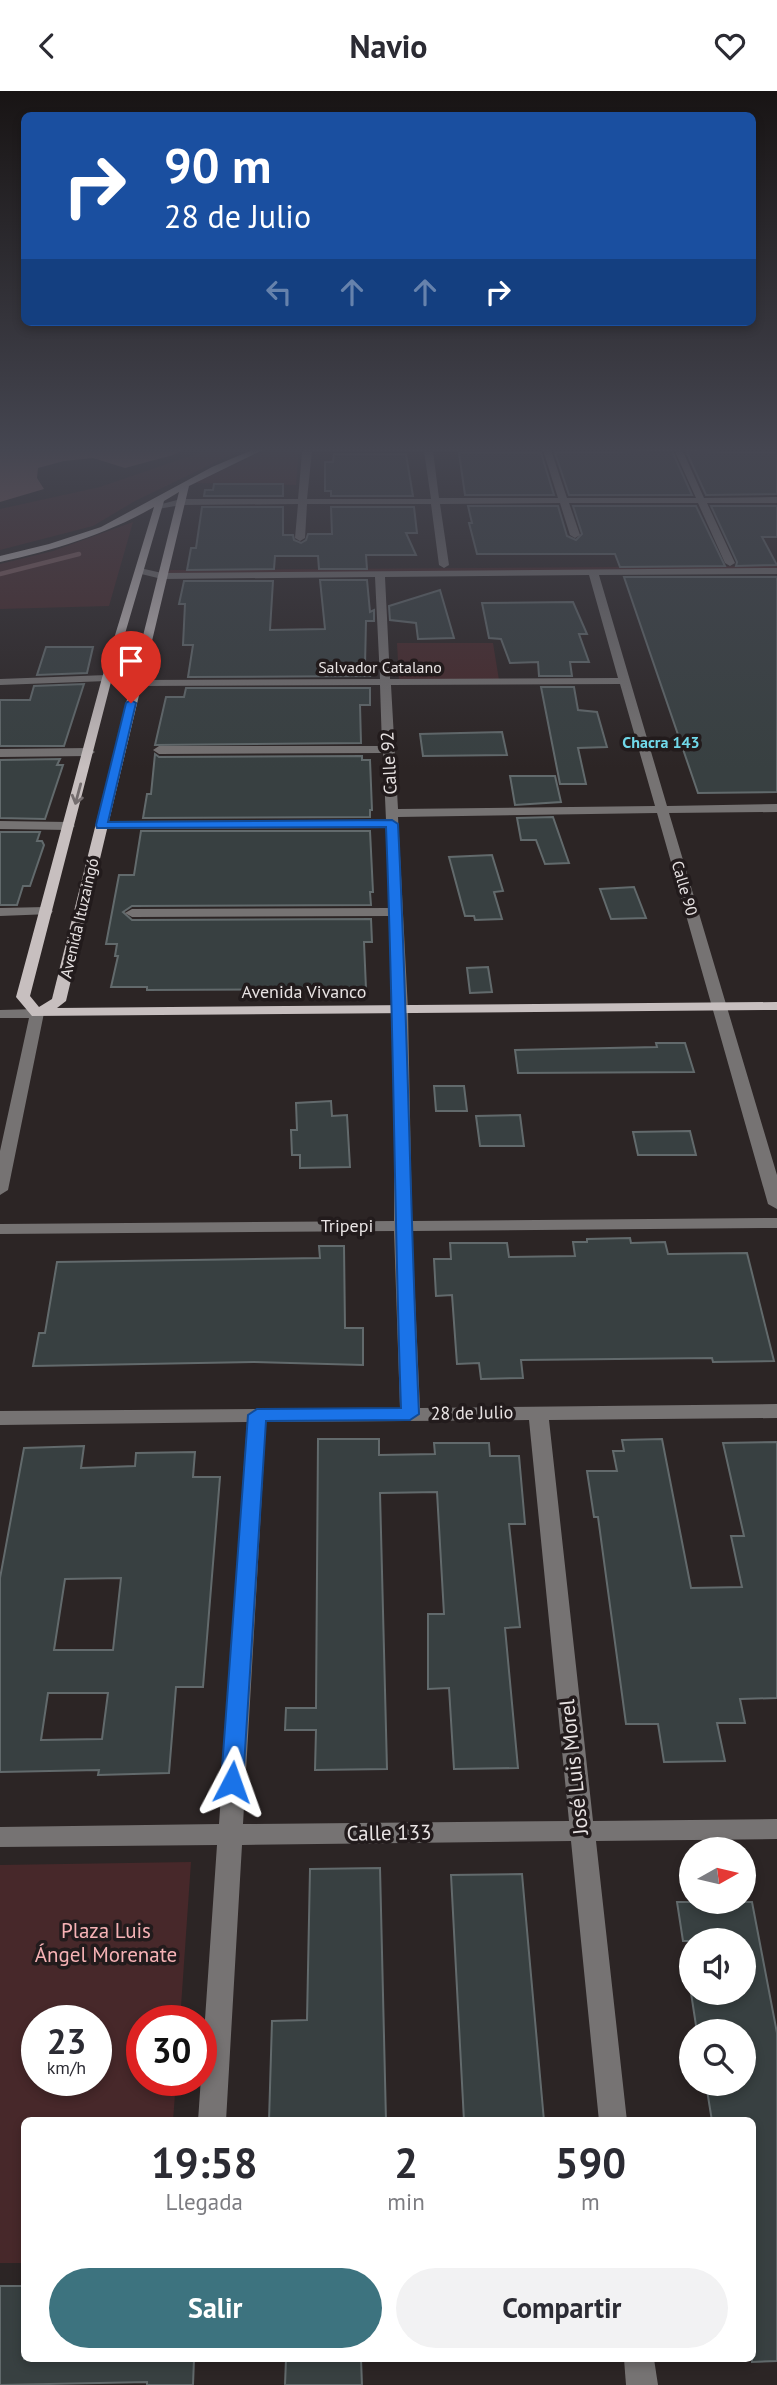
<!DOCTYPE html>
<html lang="es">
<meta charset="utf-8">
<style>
body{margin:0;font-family:"PT Sans",sans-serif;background:#f2f2f3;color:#2b2b33;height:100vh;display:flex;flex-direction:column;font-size:26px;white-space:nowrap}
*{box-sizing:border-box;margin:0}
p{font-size:23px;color:#7c7c81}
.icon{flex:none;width:38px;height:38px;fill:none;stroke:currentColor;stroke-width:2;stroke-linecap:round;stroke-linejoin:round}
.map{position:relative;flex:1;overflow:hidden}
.sheet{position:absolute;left:21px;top:2026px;width:735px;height:245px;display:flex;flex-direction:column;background:#fff;border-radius:10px;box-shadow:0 4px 10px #0003}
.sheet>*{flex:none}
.guide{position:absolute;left:21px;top:21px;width:735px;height:214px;border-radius:10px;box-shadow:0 4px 10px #0003;background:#1a4fa0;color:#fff;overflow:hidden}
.needle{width:46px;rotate:82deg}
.buttons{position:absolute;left:679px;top:1746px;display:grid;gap:14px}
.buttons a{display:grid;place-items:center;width:77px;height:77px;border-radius:50%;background:#fff;box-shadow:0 4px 10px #0003;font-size:35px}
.speed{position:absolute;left:21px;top:1914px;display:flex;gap:14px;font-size:35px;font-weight:700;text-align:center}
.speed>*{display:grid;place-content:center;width:91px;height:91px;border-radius:50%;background:#fff;box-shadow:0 4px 10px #0003;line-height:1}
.speed small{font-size:18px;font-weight:400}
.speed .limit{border:10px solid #d22;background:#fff;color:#111}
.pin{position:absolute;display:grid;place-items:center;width:60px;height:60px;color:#fff;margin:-72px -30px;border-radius:50% 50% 50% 0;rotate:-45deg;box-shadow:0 0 7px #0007}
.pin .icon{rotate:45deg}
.me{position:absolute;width:77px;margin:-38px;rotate:4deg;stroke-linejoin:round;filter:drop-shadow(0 0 5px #0008)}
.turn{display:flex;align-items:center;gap:24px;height:147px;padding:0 28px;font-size:32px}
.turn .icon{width:91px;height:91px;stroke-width:2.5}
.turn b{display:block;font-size:49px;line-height:60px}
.lanes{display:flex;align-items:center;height:66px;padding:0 28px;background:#0003;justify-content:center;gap:35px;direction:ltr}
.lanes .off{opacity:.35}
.eta{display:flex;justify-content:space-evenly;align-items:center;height:119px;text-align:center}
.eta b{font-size:42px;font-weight:600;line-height:49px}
.button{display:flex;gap:14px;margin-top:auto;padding:14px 28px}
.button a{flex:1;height:80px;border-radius:42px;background:#3d737f;color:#fff;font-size:28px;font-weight:600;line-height:80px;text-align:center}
.button a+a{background:#f2f2f3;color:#2b2b33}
header{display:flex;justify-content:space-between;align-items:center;height:91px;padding:0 28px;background:#fff;font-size:32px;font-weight:600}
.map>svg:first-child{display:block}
.green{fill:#47282a;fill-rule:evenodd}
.water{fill:#855f61}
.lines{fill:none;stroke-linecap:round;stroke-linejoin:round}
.stream{stroke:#855f61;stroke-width:4.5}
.building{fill:#384041;stroke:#626a6c;stroke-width:2;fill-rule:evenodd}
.minor{fill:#767373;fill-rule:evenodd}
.major{fill:#c7bfbf;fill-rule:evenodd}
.oneway{stroke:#746d6e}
.route{fill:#1a73e8;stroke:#114b97;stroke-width:2}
.labels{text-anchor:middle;stroke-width:7;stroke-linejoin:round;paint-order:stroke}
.far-street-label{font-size:16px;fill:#e8e3e3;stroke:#221b1c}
.far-neighbourhood-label{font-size:16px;font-weight:bold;fill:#70d9ea;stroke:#221b1c}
.street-label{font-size:18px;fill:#e8e3e3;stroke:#221b1c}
.near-street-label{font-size:21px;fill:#e8e3e3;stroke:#221b1c}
.near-park-label{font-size:21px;fill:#f6b2b5;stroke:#221b1c}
</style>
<header><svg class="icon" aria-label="back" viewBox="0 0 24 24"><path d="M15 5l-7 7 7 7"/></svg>Navio<svg class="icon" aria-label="heart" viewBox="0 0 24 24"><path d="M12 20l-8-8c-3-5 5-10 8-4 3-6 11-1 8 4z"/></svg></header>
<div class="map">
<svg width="777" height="2294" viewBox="0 0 777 2294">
<rect width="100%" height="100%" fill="#2c2525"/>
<g class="green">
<path d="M216 356H247L135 410 93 435 0 459V418L100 396Z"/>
<path d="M272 356H299L296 394 195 392Z"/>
<path d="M133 431 109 515 0 518V473L53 460Z"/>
<path d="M777 475V479L168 482 170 479Z"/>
<path d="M397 552H493L499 589H399Z"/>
<path d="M191 1771 180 1930H142V1990H176L173 2030H24V2172H0V1774ZM96 1930V1990H37V1930Z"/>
</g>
<path class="water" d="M0 356H189L173 364 125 377 93 367 64 370 38 377 37 387 44 398 0 411Z"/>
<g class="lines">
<path class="stream" d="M0 483 79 463"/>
</g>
<g class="building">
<path d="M654 360H672L692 404H569L555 362Z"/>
<path d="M686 360 777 362V403L706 404Z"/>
<path d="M459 362H541L554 404H465Z"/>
<path d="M334 363H406L413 405H331V400H325V371H333Z"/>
<path d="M214 393H283V405H204L205 399H213Z"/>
<path d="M468 415H558L567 445 576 449 582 443 573 415H696L725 475 620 476 615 463H477L469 432H472Z"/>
<path d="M711 415H777V446H762L777 474 736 475 737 471Z"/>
<path d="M202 416H283V444H293L294 449 301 452 306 449 308 443H332L331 416H414L417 442H406L416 464H366L367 478H319L318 465H275L274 478 187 479 191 457H196Z"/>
<path d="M624 486H777V701L698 702Z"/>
<path d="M320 489H367L370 521 374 519V530H366L365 575H369L370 585 188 586 193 554H183L185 513H179L184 490H273L270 539 325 538Z"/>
<path d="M440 499 454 547 418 548 416 532 390 529 389 515Z"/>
<path d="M573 511 587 543H579L589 571H570L572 585H539L538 571 510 572 501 548 489 547 482 512Z"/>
<path d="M46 556H93L87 582 37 584Z"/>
<path d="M84 593 64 655H0V609H30L34 595Z"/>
<path d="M541 596H574L578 619 597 621 607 656 578 657 586 693H560Z"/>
<path d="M186 597H370V614H360L361 652 155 654 166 606H184Z"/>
<path d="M502 641 507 664 423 665 420 643Z"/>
<path d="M155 663 159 666 362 665V669H370L372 719H370V726L143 727 147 703H151Z"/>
<path d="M60 668 57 674H63L45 728 0 727V669Z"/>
<path d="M510 685H555L561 711 515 714Z"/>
<path d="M553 726 569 772 545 773 536 749H521L517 727Z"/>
<path d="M141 740H370L373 801H370L371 814 132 815 123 821 132 829 371 828 372 851H364L366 898 147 899V896H111L118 865H115L117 853H106L119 784H134Z"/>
<path d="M0 741H40L37 750H42L44 754 30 795H23L17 814H0Z"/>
<path d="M492 764 503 800 494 801 502 828 475 829 474 825H465L449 766Z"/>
<path d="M634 796 646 827 611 828 600 798Z"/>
<path d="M488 876 492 901 470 902 467 877Z"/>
<path d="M656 952H685L694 981 518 982 515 959 657 956Z"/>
<path d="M434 995H464L467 1020H436Z"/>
<path d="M331 1010 332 1025 347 1024 350 1076 300 1077V1064H292L291 1039H297L296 1012Z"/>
<path d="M520 1024 524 1055H480L476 1025Z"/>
<path d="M690 1040 696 1064H638L633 1041Z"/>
<path d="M630 1147 631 1152 665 1151 668 1163 747 1162 774 1270 713 1271 712 1267 521 1269 523 1287 481 1288 479 1272 457 1273 452 1204 436 1205 434 1168H451L450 1152H507L509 1166 575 1165 573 1151H587V1148Z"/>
<path d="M319 1155H344L345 1237H363V1274L254 1271 33 1275 39 1242H45L57 1171 320 1167Z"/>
<path d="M318 1348H379V1364L435 1363 434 1352H489L490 1365H519L525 1433H509L520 1536 505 1537 518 1677 454 1678 449 1597 428 1598V1523H444L437 1401 380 1402 387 1678 315 1679 316 1639H285L286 1617H316Z"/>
<path d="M662 1348 691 1497 742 1496 731 1445H744L723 1352 777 1351V1607L740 1608 745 1632H717L725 1670 664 1671 658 1633H626L598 1426H594L587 1380H617L613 1360H624L622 1349Z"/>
<path d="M84 1355 81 1377 135 1375 136 1362 195 1361 193 1386H220L203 1596H176L169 1682 98 1684 99 1679 0 1681V1487L24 1357ZM121 1487 113 1559H54L65 1488ZM48 1602H108L102 1648 41 1649Z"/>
<path d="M380 1777 386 2030H269L272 1930 307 1929 310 1778Z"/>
<path d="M522 1783 544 2030H464L451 1784Z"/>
<path d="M677 1811H752L777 1942V2270L752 2271V2030H712L706 1993H744V1941H697L691 1902H744V1850H683Z"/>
<path d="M0 2195H24V2268H194L193 2294H147V2291L0 2294Z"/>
<path d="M286 2268H361L362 2294H285Z"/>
</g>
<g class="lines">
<g class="minor">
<path d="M307 356H635L631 358 551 359 567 407H696L673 356H681L704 407 777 406V412H707L735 472 730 475 725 472 698 412H569L580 444 575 447 570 444 560 412 440 413 449 474 444 477 439 474 431 413H307L305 447 300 450 295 447 298 413 181 414 158 418 154 415 181 408H298L302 362ZM543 359 558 407H439L433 360ZM312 360H424L431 408H307Z"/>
<path d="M140 477 162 482 777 477V483L599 484 667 715 777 713V721L669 722 777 1084V1118L768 1113 657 722 398 726 408 919 412 1130 777 1127V1137L412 1140 420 1317 777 1313V1327L549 1329 593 1730 777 1728V1748L596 1750 627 2030H599L571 1750 242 1754 226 2030H198L217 1754 0 1756V1736L219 1733 247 1331 0 1334V1320L400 1317 394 1140 0 1143V1133L394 1130V919L390 825 132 826 125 822 132 818 389 817 386 737 101 738 95 734 101 730 386 729 383 662 159 663 153 659 159 655H382L380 594 136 595 107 590 0 594V588L107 584 136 589 380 588 375 486 162 488 137 482 135 480ZM589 484 618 587 390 588 385 486ZM620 593 655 715 398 718 391 594ZM529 1329 569 1730 243 1733 266 1331Z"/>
<path d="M0 658 89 657 95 661 89 665 0 666Z"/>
<path d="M0 730 69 731 75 735 69 739 0 738Z"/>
<path d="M46 816 53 820 51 823 0 825V817Z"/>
<path d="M37 918 44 922 8 1099 0 1104V1060L29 927H0V919Z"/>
<path d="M624 2268H654L658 2294H626Z"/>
</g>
<path class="major" d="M259 356H269L189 395 66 910 57 917 777 911V919L32 925 16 906 102 587 154 416C105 444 54 459 0 471V465L49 453 101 436 212 376ZM179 401 52 908 39 916 30 905 112 587 164 410Z"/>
</g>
<defs><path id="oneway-shaft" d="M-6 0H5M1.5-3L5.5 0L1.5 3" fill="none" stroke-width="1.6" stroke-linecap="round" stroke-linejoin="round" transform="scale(1.75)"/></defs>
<use class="oneway" href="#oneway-shaft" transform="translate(78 703) rotate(105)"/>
<linearGradient id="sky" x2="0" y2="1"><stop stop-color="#181414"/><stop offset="0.53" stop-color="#454651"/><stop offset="1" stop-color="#454651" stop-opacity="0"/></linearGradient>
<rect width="777" height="677" fill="url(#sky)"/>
<path class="route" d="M131 609 136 612 108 731 392 729 398 733C408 930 410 1126 419 1323L410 1329 266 1330 243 1691 240 1697 232 1700 224 1697 221 1691 248 1324 257 1318 401 1317C394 1123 394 930 386 736L97 737 96 734 126 612Z"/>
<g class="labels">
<g class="far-street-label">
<text x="380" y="582">Salvador Catalano</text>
<text transform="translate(685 797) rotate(74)" y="6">Calle 90</text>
<text transform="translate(79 827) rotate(-77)" y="6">Avenida Ituzaingó</text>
</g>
<g class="far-neighbourhood-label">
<text x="661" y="657">Chacra 143</text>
</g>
<g class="street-label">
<text transform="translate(389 672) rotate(-93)" y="6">Calle 92</text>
<text x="304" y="907">Avenida Vivanco</text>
<text x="347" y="1141">Tripepi</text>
<text transform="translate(472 1322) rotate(-1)" y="6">28 de Julio</text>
</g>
<g class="near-street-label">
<text transform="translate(574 1676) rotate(-96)" y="7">José Luis Morel</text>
<text transform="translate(389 1742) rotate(-1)" y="7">Calle 133</text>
</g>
<g class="near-park-label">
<text x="106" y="1847">Plaza Luis<tspan x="106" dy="24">Ángel Morenate</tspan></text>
</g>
</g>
</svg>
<div class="buttons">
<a><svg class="needle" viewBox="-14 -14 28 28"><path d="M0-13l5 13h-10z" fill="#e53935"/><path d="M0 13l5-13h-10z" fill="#7c7c81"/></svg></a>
<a><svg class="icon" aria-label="sound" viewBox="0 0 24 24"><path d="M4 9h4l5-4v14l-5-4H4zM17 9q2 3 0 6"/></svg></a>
<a><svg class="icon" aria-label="search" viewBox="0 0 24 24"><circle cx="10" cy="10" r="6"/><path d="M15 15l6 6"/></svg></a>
</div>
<div class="speed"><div>23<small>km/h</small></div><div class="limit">30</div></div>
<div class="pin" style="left:131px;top:612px;background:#d93025"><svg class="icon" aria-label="arrive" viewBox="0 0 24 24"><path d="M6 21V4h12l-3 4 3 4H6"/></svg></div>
<svg class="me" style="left:232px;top:1691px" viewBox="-20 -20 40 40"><path d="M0-17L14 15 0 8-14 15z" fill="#1a73e8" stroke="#fff" stroke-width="4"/></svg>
<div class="guide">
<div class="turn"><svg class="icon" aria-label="right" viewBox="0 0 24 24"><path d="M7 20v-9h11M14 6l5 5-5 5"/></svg><div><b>90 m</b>28 de Julio</div></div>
<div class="lanes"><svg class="icon off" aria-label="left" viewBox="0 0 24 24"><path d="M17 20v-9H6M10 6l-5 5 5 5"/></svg><svg class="icon off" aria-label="ahead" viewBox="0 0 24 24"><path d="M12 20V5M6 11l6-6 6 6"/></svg><svg class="icon off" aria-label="ahead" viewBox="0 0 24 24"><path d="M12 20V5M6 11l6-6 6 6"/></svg><svg class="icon" aria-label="right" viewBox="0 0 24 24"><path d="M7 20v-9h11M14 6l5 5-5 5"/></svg></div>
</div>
<section class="sheet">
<div class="eta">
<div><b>19:58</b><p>Llegada</p></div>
<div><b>2</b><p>min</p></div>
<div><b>590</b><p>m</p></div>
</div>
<div class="button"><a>Salir</a><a>Compartir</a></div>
</section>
</div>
